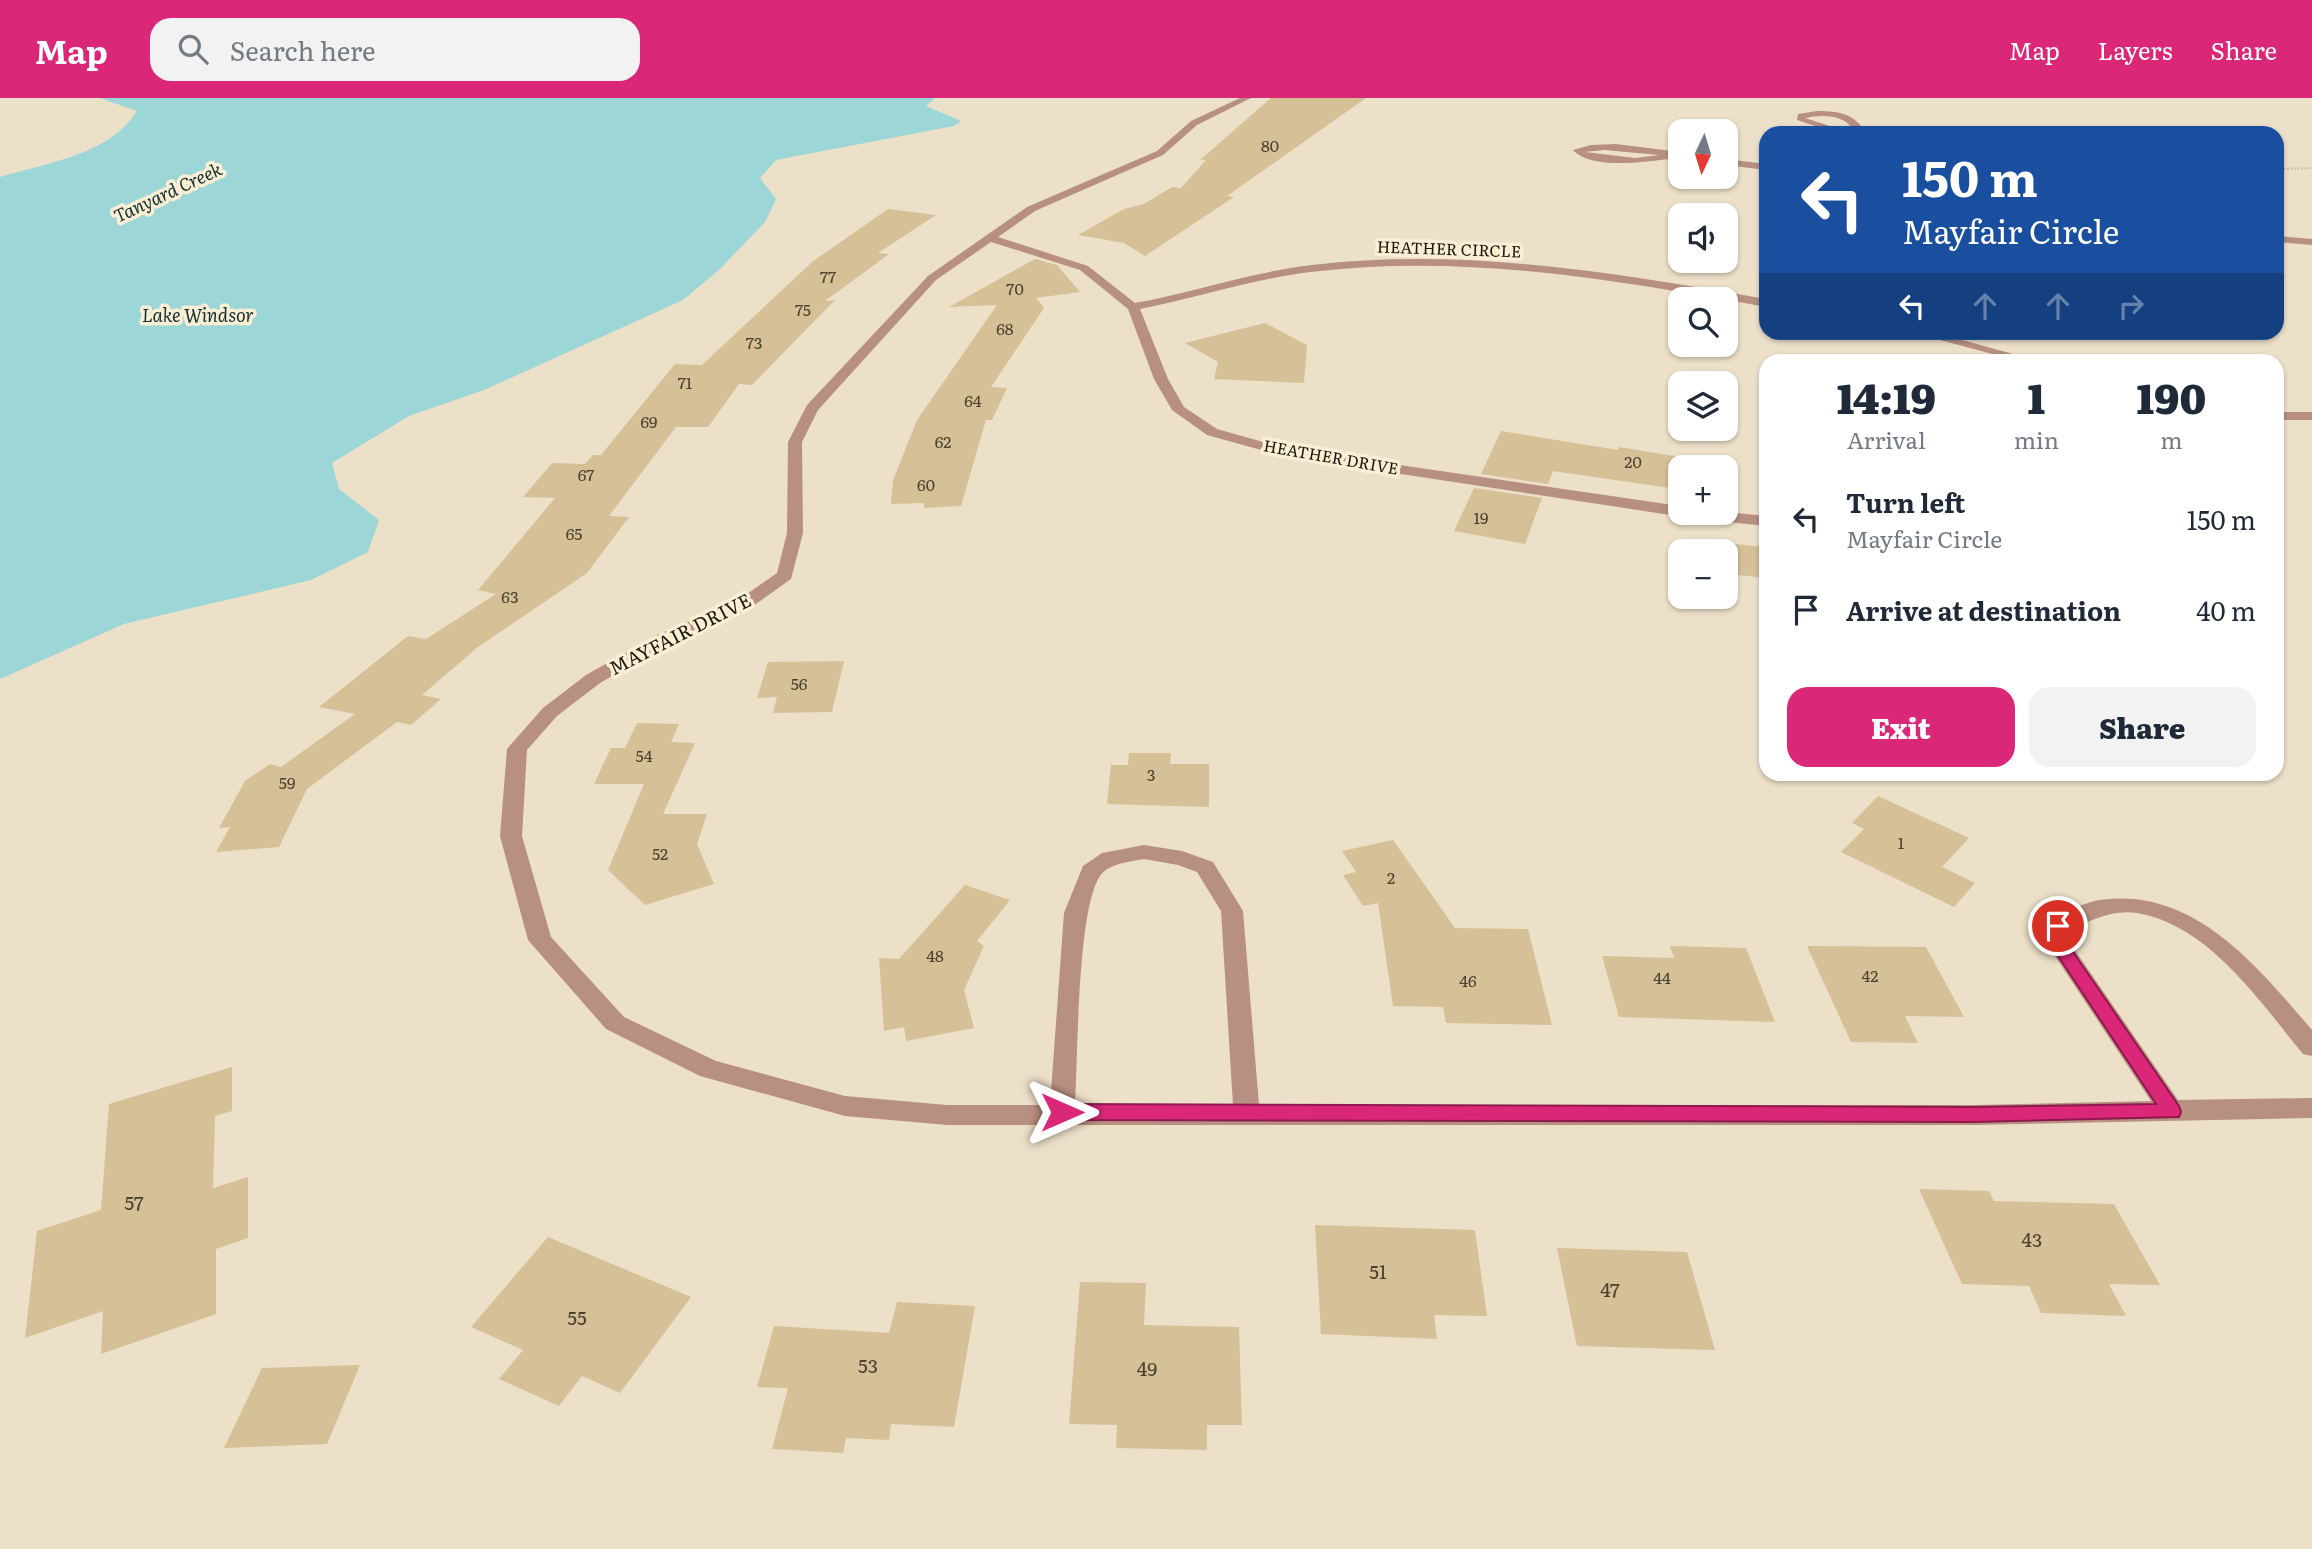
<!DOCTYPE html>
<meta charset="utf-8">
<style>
body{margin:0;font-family:Literata,serif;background:#f2f2f3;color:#1f2937;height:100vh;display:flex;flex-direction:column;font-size:26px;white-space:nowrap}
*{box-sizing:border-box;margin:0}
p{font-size:23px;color:#747a83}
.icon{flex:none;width:38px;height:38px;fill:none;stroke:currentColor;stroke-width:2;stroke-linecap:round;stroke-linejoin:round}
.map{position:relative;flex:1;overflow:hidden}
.details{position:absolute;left:1759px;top:256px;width:525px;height:427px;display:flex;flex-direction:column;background:#fff;border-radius:21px;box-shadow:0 2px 5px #0004}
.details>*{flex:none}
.banner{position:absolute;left:1759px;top:28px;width:525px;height:214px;border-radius:21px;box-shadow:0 2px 5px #0004;background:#1a4fa0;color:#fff;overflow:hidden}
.needle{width:46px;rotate:184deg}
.tools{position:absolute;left:1668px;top:21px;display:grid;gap:14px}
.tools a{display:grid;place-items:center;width:70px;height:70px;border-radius:14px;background:#fff;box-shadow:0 2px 5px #0004;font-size:35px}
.pin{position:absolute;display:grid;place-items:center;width:60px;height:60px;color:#fff;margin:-30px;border:4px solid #fff;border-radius:50%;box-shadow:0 2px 7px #0007}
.me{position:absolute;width:77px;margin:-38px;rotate:90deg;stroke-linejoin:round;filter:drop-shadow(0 0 5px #0008)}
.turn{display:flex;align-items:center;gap:24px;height:147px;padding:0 28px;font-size:32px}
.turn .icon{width:91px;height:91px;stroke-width:2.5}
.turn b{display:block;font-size:49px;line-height:60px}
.lanes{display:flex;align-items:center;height:66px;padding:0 28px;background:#0003;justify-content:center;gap:35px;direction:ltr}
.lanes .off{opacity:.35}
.eta{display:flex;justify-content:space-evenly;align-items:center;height:119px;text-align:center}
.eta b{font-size:42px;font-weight:800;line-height:49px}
.action{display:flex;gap:14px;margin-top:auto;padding:14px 28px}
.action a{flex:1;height:80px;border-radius:21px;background:#db2777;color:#fff;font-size:28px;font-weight:800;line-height:80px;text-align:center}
.action a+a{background:#f2f2f3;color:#1f2937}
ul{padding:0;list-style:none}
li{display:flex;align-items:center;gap:21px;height:91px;padding:0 28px}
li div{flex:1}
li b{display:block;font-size:26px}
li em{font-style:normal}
header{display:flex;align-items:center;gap:42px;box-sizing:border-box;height:98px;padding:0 35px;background:#db2777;color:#fff}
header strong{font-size:33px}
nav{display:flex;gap:38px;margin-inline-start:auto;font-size:24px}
.search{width:490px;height:63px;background:#f2f2f3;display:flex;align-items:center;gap:18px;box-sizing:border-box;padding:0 24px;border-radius:21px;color:#747a83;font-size:26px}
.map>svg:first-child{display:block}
.water{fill:#9dd6d6}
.building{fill:#d5c098}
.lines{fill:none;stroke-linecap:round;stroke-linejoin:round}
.path{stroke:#aea391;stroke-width:2;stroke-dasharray:1 2.5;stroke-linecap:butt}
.street{fill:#b89081;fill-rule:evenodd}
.route{fill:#db2777;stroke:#8e194d;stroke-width:2}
.labels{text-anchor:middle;stroke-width:7;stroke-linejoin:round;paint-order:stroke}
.number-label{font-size:16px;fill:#4a4131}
.far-street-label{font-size:16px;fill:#1c170f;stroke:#faeed5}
.far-water-label{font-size:18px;font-style:italic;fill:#133131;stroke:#faeed5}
.street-label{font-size:19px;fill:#1c170f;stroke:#faeed5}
.near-number-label{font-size:19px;fill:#4a4131}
</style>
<header>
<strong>Map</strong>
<div class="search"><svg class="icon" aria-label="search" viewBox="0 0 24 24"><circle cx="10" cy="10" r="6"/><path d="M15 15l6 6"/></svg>Search here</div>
<nav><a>Map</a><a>Layers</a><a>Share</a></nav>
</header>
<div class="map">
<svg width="2312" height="1451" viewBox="0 0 2312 1451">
<rect width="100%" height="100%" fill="#ede0c9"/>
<path class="water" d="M100 0H935L926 8 961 23 954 28 776 62 760 80 776 101 765 124 719 172 683 202 484 292 409 318 332 365 339 391 379 422 368 454 311 482 124 526 0 581V79C46 65 110 57 137 13Z"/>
<g class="building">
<path d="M1271 0H1366L1227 98 1234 99 1145 158 1124 145 1078 137 1124 111 1144 106 1172 89 1181 90 1206 62H1200Z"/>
<path d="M888 111 936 117 878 155 889 156 825 203 835 202 752 287 739 286 708 329H676L609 418 629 419 587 475 478 549 422 597 441 601 411 627 397 624 307 691 279 749 216 754 230 729 219 730 245 683 270 666 281 669 355 616 319 609 408 538 426 541 496 496 478 492 555 400 523 399 552 365 585 366 593 357H601L675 266 702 267 812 164Z"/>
<path d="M1035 161 1057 167 1080 194 1036 200 1044 210 991 289 1007 290 992 322H986L961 408 924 410V405L891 406 893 382 917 322 997 207 949 209Z"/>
<path d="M1265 225 1307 247 1304 285 1214 281 1218 264 1185 245Z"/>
<path d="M1501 333 1618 352 1619 349 1680 359 1670 390 1553 373 1548 386 1481 376Z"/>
<path d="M1474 390 1542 400 1525 446 1454 433Z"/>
<path d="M1725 445 1766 449V480L1728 476Z"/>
<path d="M844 563 832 614 773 615 777 599 757 600 768 564Z"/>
<path d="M637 625 679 626 671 644 695 645 663 716H707L697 746 714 786 645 807 608 772 644 686H594L611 650H625Z"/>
<path d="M1129 655H1171L1170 666H1209V709L1107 706 1111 667H1128Z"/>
<path d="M1878 698 1969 740 1942 769 1975 785 1954 809 1841 754 1864 731 1852 725Z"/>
<path d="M1393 742 1455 830 1528 831 1552 927 1446 925 1443 909 1393 908 1378 805 1363 808 1343 777 1356 774 1342 753Z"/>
<path d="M965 787 1010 802 977 843 984 848 964 892 974 930 906 943 904 929 884 933 879 860 899 861Z"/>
<path d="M1670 848 1746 850 1775 924 1619 919 1602 858 1674 860Z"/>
<path d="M1807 848 1926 849 1964 919 1905 918 1918 945 1851 944Z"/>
<path d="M232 969V1013L215 1018 213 1090 248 1079V1140L216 1151V1216L101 1256 103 1213 25 1240 37 1133 101 1112 109 1006Z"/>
<path d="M1919 1091 1989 1093 1994 1103 2114 1106 2160 1187 2109 1186 2126 1218 2041 1215 2029 1188 1962 1186Z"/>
<path d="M1315 1127 1475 1132 1487 1218 1434 1217 1437 1241 1321 1236Z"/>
<path d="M548 1139 691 1199 620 1295 582 1278 559 1308 499 1281 523 1252 471 1229Z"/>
<path d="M1557 1150 1687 1154 1715 1252 1577 1248Z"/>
<path d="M1080 1184 1146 1185 1144 1227 1239 1229 1242 1327H1207V1352L1116 1350 1117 1327 1069 1326Z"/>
<path d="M897 1204 975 1208 954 1329 891 1326 889 1342 846 1340 843 1355 772 1351 788 1290 757 1289 774 1228 889 1235Z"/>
<path d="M360 1267 327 1346 224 1350 262 1270Z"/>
</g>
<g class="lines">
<path class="path" d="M2277 71 2312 70"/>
<g class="street">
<path d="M1240 0H1251L1197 27 1163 57 1035 113 998 139 1088 168 1135 205C1195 194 1252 174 1312 167 1463 149 1617 175 1766 201V209C1617 182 1463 155 1311 174 1253 181 1197 200 1140 211L1168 281 1184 309 1217 331 1284 350 1680 408V415L1726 414 1766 418V428L1690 420 1283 358 1207 337 1172 312 1154 281 1128 211 1080 172 991 144 936 182 818 312 802 344 803 435 791 481 749 511 669 545 600 585 557 618 527 652 522 738 551 839 624 919 716 963 845 998 947 1007H1050L1064 815 1083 768 1102 755 1144 747 1182 753 1213 764 1243 813 1259 1007H1974L2151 1003 2053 855 2047 828 2050 822C2065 815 2082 805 2099 802 2194 788 2257 868 2312 932V958L2303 956C2260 904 2209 827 2137 815 2113 811 2091 822 2070 832L2072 848 2178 1002 2312 1000V1020L1974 1027H947L845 1018 700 978 606 931 528 842 500 738 507 651 543 610 586 577 657 537 737 503 777 475 787 435 788 344 807 307 928 178 1027 109 1157 53 1191 23ZM1144 761 1178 767 1197 774 1221 813 1233 1007H1075C1078 959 1077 812 1100 778 1109 765 1130 764 1144 761Z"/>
<path d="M1817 13C1837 13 1856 15 1865 35H1855C1847 16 1822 16 1805 20L1852 35H1837L1797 22 1798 16Z"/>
<path d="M1616 46 1680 54V60C1653 62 1592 74 1573 52L1591 47ZM1604 52 1659 57 1635 60 1585 54Z"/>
<path d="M1726 61 1766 66V72L1726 67Z"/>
<path d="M2277 138 2312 141V147L2277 144Z"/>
<path d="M1910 234H1933L2035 262H2015Z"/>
<rect x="2277" y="314" width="35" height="8"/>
</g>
</g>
<path class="route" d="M2058 822 2067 828 2069 848 2179 1008 2181 1014 2179 1019 1973 1024 1062 1022 1055 1020 1053 1014 1055 1009 1062 1006 1973 1009 2156 1006 2052 849 2050 828Z"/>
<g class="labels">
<g class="number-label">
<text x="1270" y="54">80</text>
<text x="828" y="185">77</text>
<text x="1015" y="197">70</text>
<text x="803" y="218">75</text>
<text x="1005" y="237">68</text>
<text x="754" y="251">73</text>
<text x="685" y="291">71</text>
<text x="973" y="309">64</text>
<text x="649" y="330">69</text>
<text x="943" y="350">62</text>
<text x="1633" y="370">20</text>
<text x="586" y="383">67</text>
<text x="926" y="393">60</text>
<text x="1481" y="426">19</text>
<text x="574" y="442">65</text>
<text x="510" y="505">63</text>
<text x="799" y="592">56</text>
<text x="644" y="664">54</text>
<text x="1151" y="683">3</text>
<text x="287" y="691">59</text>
<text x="1901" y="751">1</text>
<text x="660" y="762">52</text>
<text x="1391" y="786">2</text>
<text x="935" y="864">48</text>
<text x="1870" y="884">42</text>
<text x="1662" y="886">44</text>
<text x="1468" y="889">46</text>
</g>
<g class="far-street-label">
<text transform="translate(1449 151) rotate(2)" y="6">HEATHER CIRCLE</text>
<text transform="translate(1331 359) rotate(10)" y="6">HEATHER DRIVE</text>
</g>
<g class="far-water-label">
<text transform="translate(168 95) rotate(-25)" y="6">Tanyard Creek</text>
<text x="198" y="224">Lake Windsor</text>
</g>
<g class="street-label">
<text transform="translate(680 536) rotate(-27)" y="7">MAYFAIR DRIVE</text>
</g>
<g class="near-number-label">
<text x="134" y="1112">57</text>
<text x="2032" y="1149">43</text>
<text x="1378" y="1181">51</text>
<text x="1610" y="1199">47</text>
<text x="577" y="1227">55</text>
<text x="868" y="1275">53</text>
<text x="1147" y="1278">49</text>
</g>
</g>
</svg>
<div class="tools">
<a><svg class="needle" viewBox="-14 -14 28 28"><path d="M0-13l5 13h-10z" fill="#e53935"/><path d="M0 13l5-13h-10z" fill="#747a83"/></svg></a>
<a><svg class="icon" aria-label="sound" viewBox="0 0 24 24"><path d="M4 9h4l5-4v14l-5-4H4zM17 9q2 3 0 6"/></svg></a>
<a><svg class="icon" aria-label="search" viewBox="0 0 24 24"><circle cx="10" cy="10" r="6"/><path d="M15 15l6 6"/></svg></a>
<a><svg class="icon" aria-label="layers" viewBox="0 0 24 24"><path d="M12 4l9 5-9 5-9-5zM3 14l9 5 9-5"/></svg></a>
<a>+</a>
<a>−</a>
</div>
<div class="pin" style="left:2058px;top:828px;background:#d93025"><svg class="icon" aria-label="arrive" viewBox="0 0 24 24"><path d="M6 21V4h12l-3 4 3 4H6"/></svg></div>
<svg class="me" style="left:1062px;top:1014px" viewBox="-20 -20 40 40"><path d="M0-17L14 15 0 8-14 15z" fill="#db2777" stroke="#fff" stroke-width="4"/></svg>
<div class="banner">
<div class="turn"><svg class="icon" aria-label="left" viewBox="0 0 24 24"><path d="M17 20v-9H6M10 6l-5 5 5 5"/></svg><div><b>150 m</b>Mayfair Circle</div></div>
<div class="lanes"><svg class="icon" aria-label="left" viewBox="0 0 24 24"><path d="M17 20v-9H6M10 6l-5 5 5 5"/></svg><svg class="icon off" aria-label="ahead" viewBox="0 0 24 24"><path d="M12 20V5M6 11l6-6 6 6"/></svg><svg class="icon off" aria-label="ahead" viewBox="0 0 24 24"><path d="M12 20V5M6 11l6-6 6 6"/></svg><svg class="icon off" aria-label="right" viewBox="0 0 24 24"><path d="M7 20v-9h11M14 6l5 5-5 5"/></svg></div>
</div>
<section class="details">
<div class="eta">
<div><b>14:19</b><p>Arrival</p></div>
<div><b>1</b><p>min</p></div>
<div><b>190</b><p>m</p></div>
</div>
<ul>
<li><svg class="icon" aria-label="left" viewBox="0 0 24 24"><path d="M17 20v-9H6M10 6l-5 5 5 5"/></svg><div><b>Turn left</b><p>Mayfair Circle</p></div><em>150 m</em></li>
<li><svg class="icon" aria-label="arrive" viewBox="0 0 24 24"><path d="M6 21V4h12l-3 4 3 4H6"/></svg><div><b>Arrive at destination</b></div><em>40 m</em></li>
</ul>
<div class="action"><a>Exit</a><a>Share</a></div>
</section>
</div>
